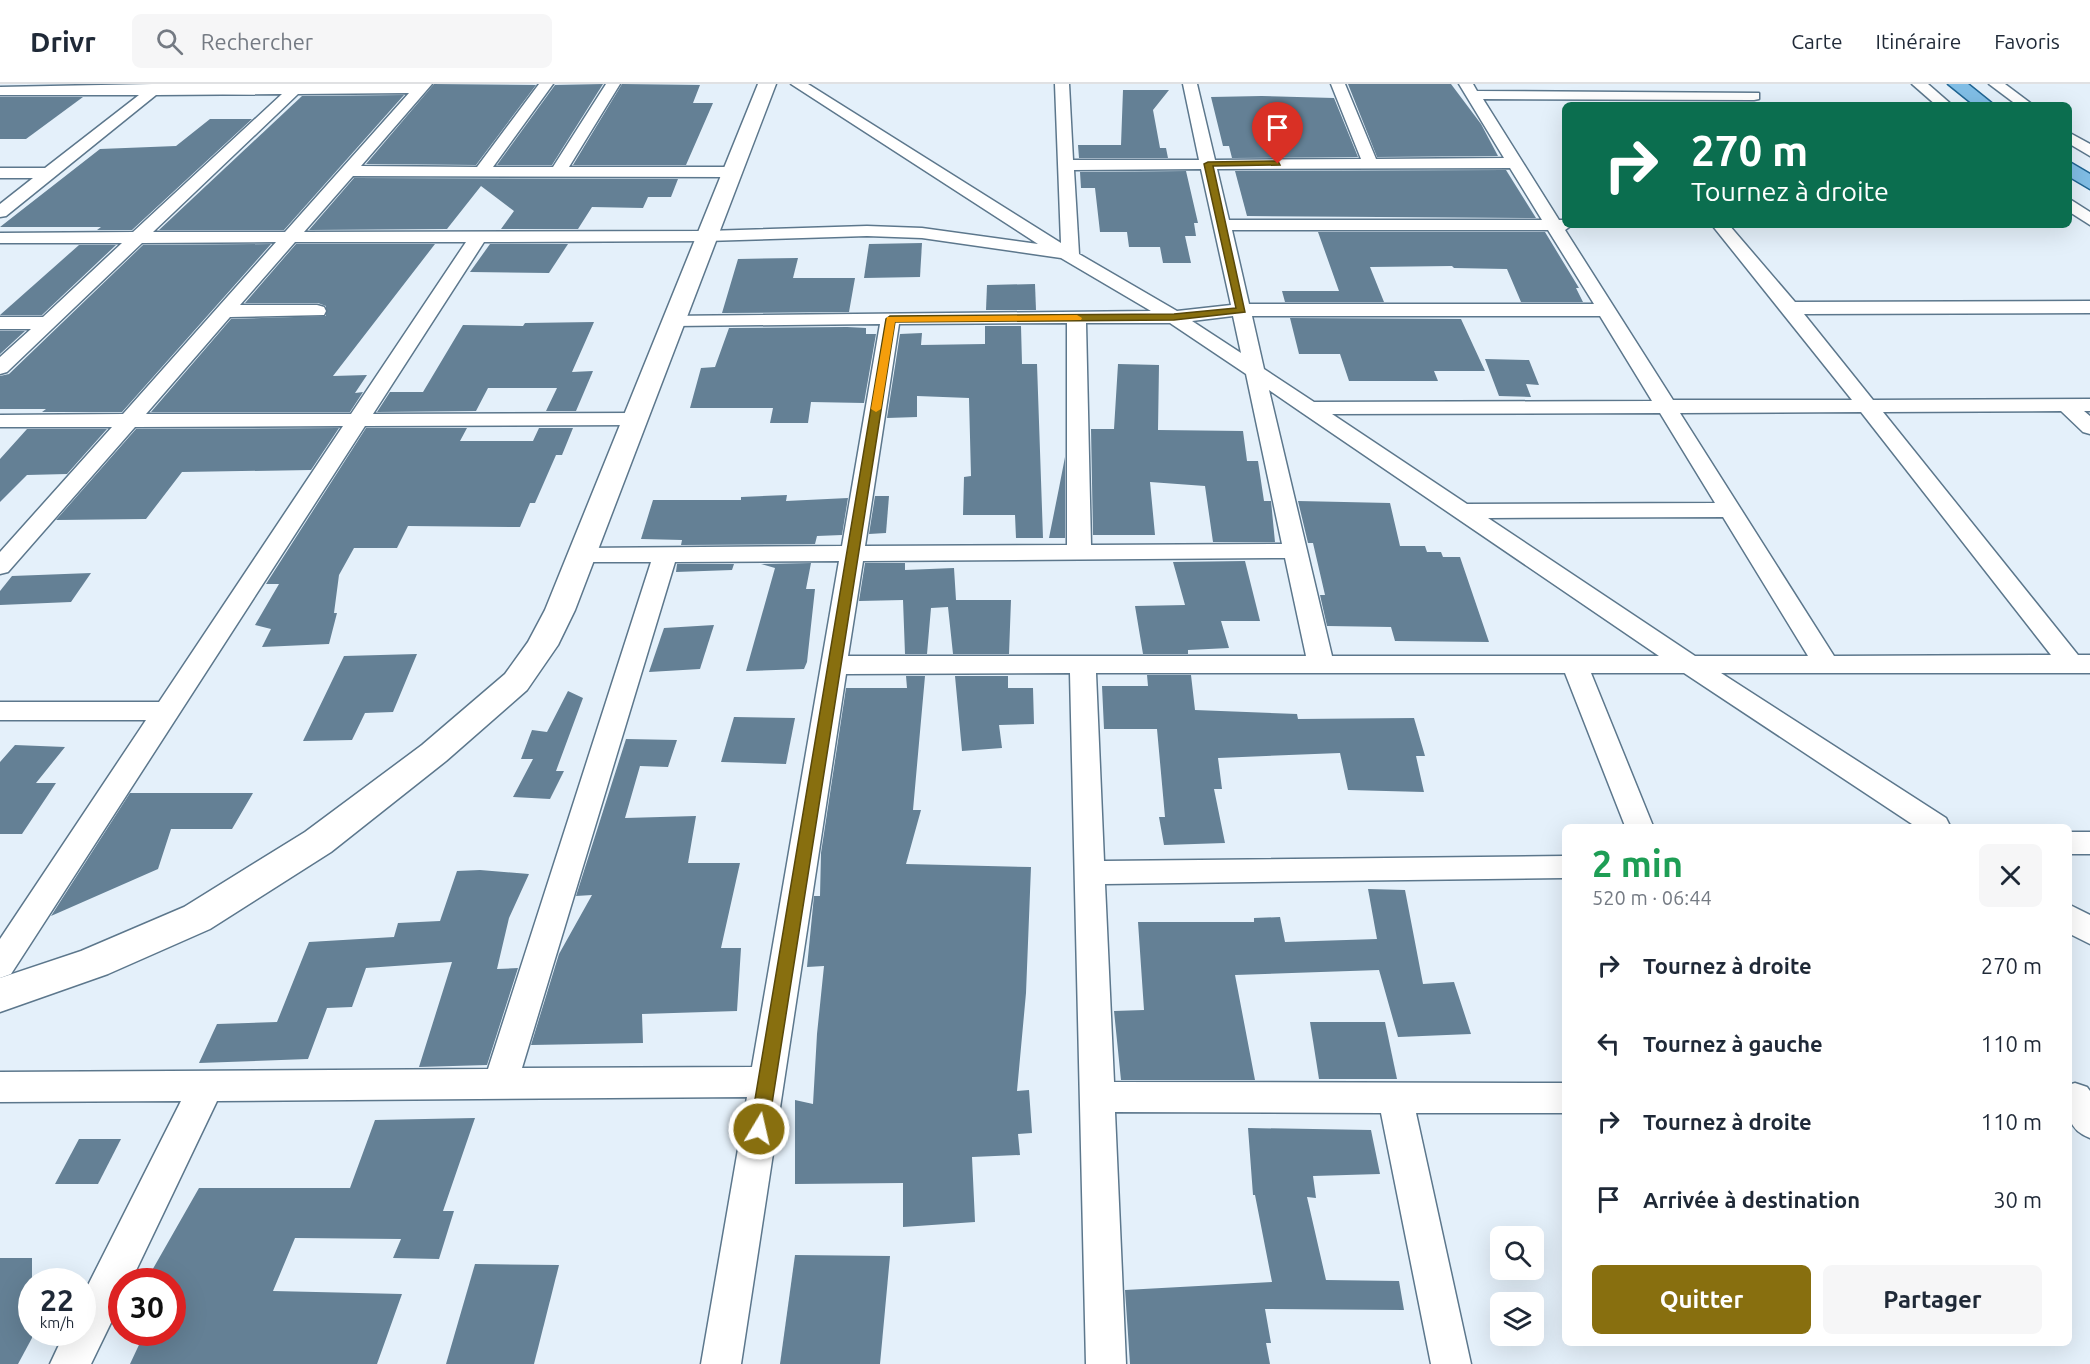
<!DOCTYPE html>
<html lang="fr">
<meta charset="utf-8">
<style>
body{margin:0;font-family:Ubuntu,sans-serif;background:#f6f6f7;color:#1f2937;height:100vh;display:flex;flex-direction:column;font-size:22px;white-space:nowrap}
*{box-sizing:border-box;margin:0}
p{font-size:20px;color:#747a83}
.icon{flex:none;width:33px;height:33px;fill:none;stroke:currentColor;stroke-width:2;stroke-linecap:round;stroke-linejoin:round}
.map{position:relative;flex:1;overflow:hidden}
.drawer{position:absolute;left:1562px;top:740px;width:510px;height:522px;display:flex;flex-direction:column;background:#fff;border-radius:9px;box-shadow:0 6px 24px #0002}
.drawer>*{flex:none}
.hud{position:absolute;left:1562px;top:18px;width:510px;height:126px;border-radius:9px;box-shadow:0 6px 24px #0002;background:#0b6e4f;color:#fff;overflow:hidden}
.fabs{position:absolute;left:1490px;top:1142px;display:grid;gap:12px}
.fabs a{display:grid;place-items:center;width:54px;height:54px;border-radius:9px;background:#fff;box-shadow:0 6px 24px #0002;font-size:30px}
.speed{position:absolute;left:18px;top:1184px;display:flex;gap:12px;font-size:30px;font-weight:700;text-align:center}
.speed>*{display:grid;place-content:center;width:78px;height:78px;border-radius:50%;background:#fff;box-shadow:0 6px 24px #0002;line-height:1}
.speed small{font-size:15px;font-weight:400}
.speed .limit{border:9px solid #d22;background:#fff;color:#111}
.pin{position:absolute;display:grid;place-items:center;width:51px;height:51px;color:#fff;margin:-62px -26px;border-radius:50% 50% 50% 0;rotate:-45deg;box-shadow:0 0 6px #0007}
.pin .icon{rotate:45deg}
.me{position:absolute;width:66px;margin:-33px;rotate:9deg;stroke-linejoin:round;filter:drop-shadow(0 0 4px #0008)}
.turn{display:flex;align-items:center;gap:21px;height:126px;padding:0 30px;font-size:27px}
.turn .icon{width:78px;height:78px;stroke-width:2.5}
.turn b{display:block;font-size:42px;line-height:51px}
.round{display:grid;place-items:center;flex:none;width:63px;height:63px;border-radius:9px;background:#f6f6f7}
.summary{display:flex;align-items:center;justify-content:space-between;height:102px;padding:0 30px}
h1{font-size:36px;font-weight:700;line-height:45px;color:#1e9e55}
.action{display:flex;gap:12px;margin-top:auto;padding:12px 30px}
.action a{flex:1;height:69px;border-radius:9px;background:#886f0f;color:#fff;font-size:24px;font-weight:700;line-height:69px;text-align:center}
.action a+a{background:#f6f6f7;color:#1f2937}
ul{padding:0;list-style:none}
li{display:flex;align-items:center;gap:18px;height:78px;padding:0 30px}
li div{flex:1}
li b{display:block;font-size:22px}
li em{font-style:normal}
header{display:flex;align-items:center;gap:36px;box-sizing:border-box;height:84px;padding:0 30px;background:#fff;border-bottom:2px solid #e0e1e3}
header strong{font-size:28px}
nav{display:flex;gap:33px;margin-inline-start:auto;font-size:21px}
.search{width:420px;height:54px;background:#f6f6f7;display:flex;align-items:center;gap:15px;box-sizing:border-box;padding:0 21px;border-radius:9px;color:#747a83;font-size:22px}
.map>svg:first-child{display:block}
.building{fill:#648095}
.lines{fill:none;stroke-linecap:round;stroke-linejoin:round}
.street-casing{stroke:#5c778c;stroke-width:3}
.secondary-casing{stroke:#5c778c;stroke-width:3}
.primary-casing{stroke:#206593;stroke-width:3}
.street{fill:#fff;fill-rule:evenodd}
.secondary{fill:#fff;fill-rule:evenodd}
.primary{fill:#81bee6;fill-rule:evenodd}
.route{fill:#886f0f;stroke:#58480a;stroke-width:1.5}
.slow{fill:#f59e0b}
</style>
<header>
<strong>Drivr</strong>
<div class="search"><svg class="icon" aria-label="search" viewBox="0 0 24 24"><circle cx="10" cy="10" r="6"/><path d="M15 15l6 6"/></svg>Rechercher</div>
<nav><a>Carte</a><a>Itinéraire</a><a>Favoris</a></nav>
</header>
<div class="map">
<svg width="2090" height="1280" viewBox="0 0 2090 1280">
<rect width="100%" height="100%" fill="#e4f0fa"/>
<g class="building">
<path d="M434 0 536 1 476 81 366 80Z"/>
<path d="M603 0 552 81H497L555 1Z"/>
<path d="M622 0 700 1 693 19H713L686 81H573Z"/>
<path d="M1348 0H1451L1481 40 1498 72 1377 73Z"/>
<path d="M1123 6H1169L1153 26 1160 64H1166L1168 74H1079L1078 61H1121Z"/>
<path d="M404 11 284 146H159L302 12Z"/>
<path d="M1262 12 1334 14 1358 73 1232 74 1229 62H1223L1211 13Z"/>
<path d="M0 13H83L26 55H0Z"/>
<path d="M210 35H252L132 146H97L101 143H0L100 65 176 62Z"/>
<path d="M1506 86 1536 134 1247 132 1235 87Z"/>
<path d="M1186 87 1198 139H1194L1196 152H1185L1191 179H1163L1160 163H1129L1127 148H1100L1095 104H1081L1080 88Z"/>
<path d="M354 94 678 95 671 113H648L643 124 592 123 578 145H501L514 127 481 102 447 145 309 146Z"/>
<path d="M1318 148H1545L1579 204H1576L1583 218H1521L1507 185 1454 184 1452 182 1370 183 1384 218H1285L1282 207H1339Z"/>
<path d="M922 159 920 193 864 194 869 160Z"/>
<path d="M271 160 122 328H42L46 325H0V292L9 290 143 161Z"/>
<path d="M296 160H435L333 292 367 291 355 309 363 308 350 328H151L231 235 326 232V222L318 219H245Z"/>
<path d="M490 160H568L549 189 470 188Z"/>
<path d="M79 161H116L42 231H0Z"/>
<path d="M798 174 793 194H855L849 228 722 229 738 175Z"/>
<path d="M1035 200 1036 226H986L987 201Z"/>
<path d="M1290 234 1461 235 1485 287H1434L1438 297H1349L1340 270H1299Z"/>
<path d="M594 238 572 288 593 287 576 327H546L557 304H488L476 327 377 328 390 308H423L463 241 523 242 525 239Z"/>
<path d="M985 242H1021L1022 280H1037L1043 454H1016L1015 431H963L964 393 971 392 969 314 917 312V333L887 334 900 250 922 249 921 261 985 260Z"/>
<path d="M847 243 866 244V250H876L864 319 811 318 808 339H770L773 324H690L701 284 715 283 729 244Z"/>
<path d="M0 247H25L0 270Z"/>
<path d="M1485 275 1529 276 1539 301 1526 300 1531 313 1499 312Z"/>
<path d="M1118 280 1159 281 1158 346 1243 347 1247 377H1258L1264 417H1271L1275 458H1213L1205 402 1150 398 1155 451H1093L1091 345H1114Z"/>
<path d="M339 344 311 386 182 388 146 435 56 436 136 345Z"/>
<path d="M366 344H467L460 357H533L539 344H573L562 371H556L535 419H530L520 443 408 442 397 464H354L339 491 334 529H337L329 560 262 563 271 545 255 541 279 500H266Z"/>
<path d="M27 345H107L67 390 27 391 0 418V375Z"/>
<path d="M1065 373V454H1049L1059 404Z"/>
<path d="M787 411 786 417 848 414 842 451 817 452 815 460 681 461 682 456 641 455 653 416H741V413Z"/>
<path d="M875 412H889L886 449 869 450Z"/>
<path d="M1298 417 1390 419 1400 462H1425L1427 468H1441L1443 473H1460L1489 558 1395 557 1391 543 1327 542 1320 511H1325L1313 459H1308Z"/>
<path d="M1245 477 1260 537H1221L1229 564 1188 566V570H1143L1135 522 1185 521 1173 478Z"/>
<path d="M811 479 806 505H815L807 578 804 585 746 587 775 484 761 480Z"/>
<path d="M865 479H905V486L954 484 956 516H1011L1009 570H953L948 523 931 524 927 570H905L903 516 859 517Z"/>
<path d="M677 480H734L732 486 676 488Z"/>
<path d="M91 489 71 518 0 521V507L12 492Z"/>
<path d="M714 541 700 585 649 588 664 544Z"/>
<path d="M417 570 393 628 365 629 352 656 303 657 344 572Z"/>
<path d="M1147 591H1191L1195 626 1297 630 1298 635 1414 634 1425 672H1416L1424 708 1348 706 1340 669 1218 674 1222 705H1214L1225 759 1164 761 1159 733H1165L1157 645H1104L1102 602H1148Z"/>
<path d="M906 592H925L913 726H921L906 780 1031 783 1026 909 1017 1007 1029 1006 1032 1049 1018 1050 1020 1071 972 1073 975 1138 903 1143V1099L795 1100V1016L813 1020 817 950 824 882 807 883 814 812H820L821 769 846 604H907Z"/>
<path d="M955 592H1008V604H1033L1034 640 999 641 1002 664 962 667Z"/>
<path d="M568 607 583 614 556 687H564L550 715 513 713 533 675H521L532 646 547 648Z"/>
<path d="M734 633 795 634 786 680 721 678Z"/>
<path d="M626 655 677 656 668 683 640 682 625 734 696 732 688 779H740L721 864H741L737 927 642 930 643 959 531 961 559 870 592 811 576 812Z"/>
<path d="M15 661 65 663 36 699H56L22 750H0V678Z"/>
<path d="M130 709H253L232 745H171L158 785 51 832Z"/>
<path d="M480 786 529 790 509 834 497 885 518 884 487 981 419 983 452 878 366 884 352 923 327 924 308 975 199 979 217 940 277 938 309 858 394 853 398 839 440 837 457 787Z"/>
<path d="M1368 805 1405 806 1423 900 1454 898 1471 950 1398 953 1379 886 1235 891 1255 996H1121L1114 927 1144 926 1138 838H1254V834L1280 833 1285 858 1377 855Z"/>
<path d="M1310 938H1385L1397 995H1319Z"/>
<path d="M475 1034 443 1127H454L439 1175 393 1174 401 1155 295 1154 273 1207 402 1210 377 1280H130L145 1248H172V1197H146L199 1104H350L375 1036Z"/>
<path d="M1248 1044 1371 1046 1380 1090 1313 1092 1316 1114 1307 1113 1326 1196 1399 1197 1404 1226 1265 1225 1271 1259H1266L1270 1280H1130L1125 1206 1272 1198 1255 1111H1253Z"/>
<path d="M79 1055H121L98 1100H55Z"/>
<path d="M795 1171 890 1172 880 1280H780Z"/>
<path d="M0 1174H32V1254L18 1280H0Z"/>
<path d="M475 1180 559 1181 534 1280H446Z"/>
</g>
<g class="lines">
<g class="street-casing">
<g id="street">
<path d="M152 0H432L361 82 477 83 539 0H553L493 83H553L606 0H620L569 83H731L739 88 731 93 353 92 304 148 706 147 867 142 922 144 1038 160 791 0H808L1061 159 1055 0H1069L1073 76H1199L1183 0H1197L1215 76 1361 75 1331 0H1345L1376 75 1504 74 1459 0H1473L1477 7 1759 9V15L1754 16 1483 15 1559 136H1564V141H1572L1565 146 1673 316H1852L1712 141H1729L1795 218 2090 217V229L1804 230 1873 316 2090 315V327H2084L2090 332V350L2083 348 2061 327 1883 328 2078 571H2090V589H1721L1946 734 1950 742H1915L1684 589H1591L1653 742H1625L1565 589H1096L1104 777 1564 772V794L1105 800 1114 998 1564 999V1029H1416L1471 1280H1431L1381 1029 1115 1028 1126 1280H1086L1070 589 846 590 741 1280H701L747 1013 217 1017 131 1197H122V1216L91 1280H50L65 1248H82V1213L181 1017 0 1018V988L488 985 651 478H581L573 476 569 471 573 466 581 464 842 462 880 240 673 242 664 236 666 232 1151 227 1061 174 922 154 867 152 706 157 484 158 373 330 634 329 641 331 644 335 641 339 634 341 365 342 11 890 0 894V855L146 636H0V618H159L343 342 135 343 8 488 0 490V468L112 343H0V331L123 330 276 158 142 159 7 288 0 290V273L31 245H0V233H43L122 159H0V149L133 148 282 10 156 11 6 132 0 133V120L33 94H0V84H45L139 11H0V3ZM409 9 285 148H153L298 10ZM1510 84 1542 136H1229L1217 85ZM1201 85 1231 221 1177 227 1079 170 1074 86ZM1232 146H1548L1594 220H1249ZM295 158H466L351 330H146L230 233 324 231 326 227 324 223 317 221H240ZM1233 232 1241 269 1192 237ZM1252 232H1600L1652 317 1314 318 1264 285ZM1067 239V461L865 462 899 240ZM1086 239H1170L1246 290 1282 460 1091 461ZM1269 306 1301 328 1659 572H1332ZM1861 328 2051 571 1834 572 1680 329ZM1660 329 1715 419 1467 420 1332 330ZM1723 433 1808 572H1695L1488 434ZM1285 474 1306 572H848L863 477ZM839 477 752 983 522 984 675 478Z"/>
<path d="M1912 0H1928L1952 21H1936Z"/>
<path d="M1989 0H2005L2033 21H2017Z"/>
<path d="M2068 48 2090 60V72L2068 59Z"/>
<path d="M2068 114 2090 128V141L2068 127Z"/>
<rect x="2068" y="748" width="22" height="22"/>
<path d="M2068 820 2090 831V860L2068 849Z"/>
<path d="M2075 999 2087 1003 2090 1007V1054C2064 1044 2068 1025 2068 1001Z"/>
</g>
</g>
<g class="secondary-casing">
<path id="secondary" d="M758 0H776L575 526 558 561 527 606 446 677 331 768 210 845 108 890 0 928V894L81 867 184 823 305 748 422 661 505 590 528 558 545 526Z"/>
</g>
<g class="primary-casing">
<g id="primary">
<path d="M1948 0H1968L1994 21H1974Z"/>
<path d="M2068 77 2090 90V105L2068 92Z"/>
</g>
</g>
<use href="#street" class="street"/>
<use href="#secondary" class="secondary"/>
<use href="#primary" class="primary"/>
</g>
<path class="route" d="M1278 77 1280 81 1213 82 1245 228 1174 236 895 238 768 1045 765 1050 759 1053 753 1050 750 1045 886 235 890 232 1174 230 1236 224 1204 80 1208 78Z"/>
<path class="slow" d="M1077 231 1082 234 1081 236 895 238 881 325 876 328 871 325 887 233Z"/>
</svg>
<div class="fabs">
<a><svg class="icon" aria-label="search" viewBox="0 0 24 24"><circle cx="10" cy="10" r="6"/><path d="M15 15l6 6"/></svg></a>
<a><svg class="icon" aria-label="layers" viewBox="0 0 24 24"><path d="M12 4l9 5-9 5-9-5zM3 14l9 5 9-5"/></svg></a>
</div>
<div class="speed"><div>22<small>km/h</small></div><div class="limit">30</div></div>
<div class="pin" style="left:1278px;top:80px;background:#d93025"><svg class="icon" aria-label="arrive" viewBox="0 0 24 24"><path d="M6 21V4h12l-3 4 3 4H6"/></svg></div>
<svg class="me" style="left:759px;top:1045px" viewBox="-20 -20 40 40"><circle r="17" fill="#886f0f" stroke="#fff" stroke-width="3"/><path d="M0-11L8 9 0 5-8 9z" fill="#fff"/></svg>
<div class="hud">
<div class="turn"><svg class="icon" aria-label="right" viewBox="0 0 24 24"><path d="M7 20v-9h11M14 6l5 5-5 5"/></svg><div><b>270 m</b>Tournez à droite</div></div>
</div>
<section class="drawer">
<div class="summary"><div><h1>2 min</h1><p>520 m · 06:44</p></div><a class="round"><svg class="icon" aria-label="close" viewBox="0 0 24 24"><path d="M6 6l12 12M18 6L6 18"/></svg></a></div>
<ul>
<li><svg class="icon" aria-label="right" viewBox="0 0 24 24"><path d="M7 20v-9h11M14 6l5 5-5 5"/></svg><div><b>Tournez à droite</b></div><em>270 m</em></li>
<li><svg class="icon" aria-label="left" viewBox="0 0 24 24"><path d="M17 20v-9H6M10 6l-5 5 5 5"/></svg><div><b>Tournez à gauche</b></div><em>110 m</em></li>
<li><svg class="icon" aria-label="right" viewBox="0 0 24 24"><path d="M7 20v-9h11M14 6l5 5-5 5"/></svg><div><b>Tournez à droite</b></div><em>110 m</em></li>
<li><svg class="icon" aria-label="arrive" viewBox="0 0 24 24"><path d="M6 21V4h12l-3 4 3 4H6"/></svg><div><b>Arrivée à destination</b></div><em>30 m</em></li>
</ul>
<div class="action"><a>Quitter</a><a>Partager</a></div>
</section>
</div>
